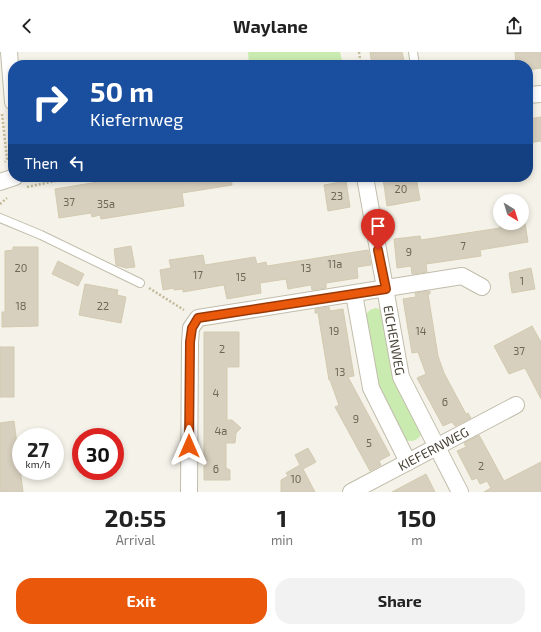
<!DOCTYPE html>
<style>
body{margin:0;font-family:"Exo 2",sans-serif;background:#f2f2f2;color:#222;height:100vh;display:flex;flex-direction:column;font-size:15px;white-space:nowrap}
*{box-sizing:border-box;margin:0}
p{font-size:13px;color:#767676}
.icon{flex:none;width:22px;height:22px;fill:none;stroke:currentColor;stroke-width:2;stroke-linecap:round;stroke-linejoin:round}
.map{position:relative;height:440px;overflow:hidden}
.drawer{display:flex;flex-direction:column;background:#fff;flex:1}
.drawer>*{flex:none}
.guide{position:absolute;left:8px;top:8px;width:525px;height:122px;border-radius:16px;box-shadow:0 2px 6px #0003;background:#1a4fa0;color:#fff;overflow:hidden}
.needle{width:26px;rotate:142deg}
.fabs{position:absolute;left:493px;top:142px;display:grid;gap:8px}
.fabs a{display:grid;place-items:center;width:36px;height:36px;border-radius:50%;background:#fff;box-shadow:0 2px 6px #0003;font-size:20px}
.speed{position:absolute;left:12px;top:376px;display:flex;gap:8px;font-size:20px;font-weight:700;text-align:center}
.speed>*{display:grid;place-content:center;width:52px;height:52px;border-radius:50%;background:#fff;box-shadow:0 2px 6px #0003;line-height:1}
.speed small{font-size:10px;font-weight:400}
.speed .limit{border:6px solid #d22;background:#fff;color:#111}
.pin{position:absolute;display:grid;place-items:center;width:34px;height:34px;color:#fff;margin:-41px -17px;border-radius:50% 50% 50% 0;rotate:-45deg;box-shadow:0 0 4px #0007}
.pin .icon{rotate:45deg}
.me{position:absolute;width:44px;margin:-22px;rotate:0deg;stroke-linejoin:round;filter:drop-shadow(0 0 3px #0008)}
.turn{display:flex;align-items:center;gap:14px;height:84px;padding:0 16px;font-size:18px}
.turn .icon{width:52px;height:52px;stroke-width:2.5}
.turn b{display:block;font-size:28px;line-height:34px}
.then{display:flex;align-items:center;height:38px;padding:0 16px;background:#0003;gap:8px;font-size:15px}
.eta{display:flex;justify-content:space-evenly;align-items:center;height:68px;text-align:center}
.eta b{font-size:24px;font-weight:700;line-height:28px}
.cta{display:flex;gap:8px;margin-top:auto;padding:8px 16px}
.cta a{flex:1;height:46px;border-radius:16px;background:#ea580c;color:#fff;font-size:16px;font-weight:700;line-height:46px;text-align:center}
.cta a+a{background:#f2f2f2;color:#222}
header{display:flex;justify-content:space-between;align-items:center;height:52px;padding:0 16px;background:#fff;font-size:18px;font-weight:700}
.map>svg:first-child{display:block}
.green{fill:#c9ebb0}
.building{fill:#d8d0be;stroke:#d3cab0}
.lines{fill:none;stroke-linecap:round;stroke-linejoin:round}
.service-casing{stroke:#c1bcab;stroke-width:10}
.minor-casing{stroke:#c1bcab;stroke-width:18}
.path{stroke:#c4ba9b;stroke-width:2.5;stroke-dasharray:2 2;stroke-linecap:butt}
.service{stroke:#fff;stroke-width:8}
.minor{stroke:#fff;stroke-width:16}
.route-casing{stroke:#983908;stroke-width:10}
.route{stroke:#ea580c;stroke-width:7}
.labels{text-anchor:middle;stroke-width:3;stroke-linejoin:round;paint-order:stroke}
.number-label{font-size:11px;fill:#6e6759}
.street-label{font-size:13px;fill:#4a4437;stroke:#fff}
</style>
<header><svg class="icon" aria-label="back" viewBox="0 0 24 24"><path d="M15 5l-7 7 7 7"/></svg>Waylane<svg class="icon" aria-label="share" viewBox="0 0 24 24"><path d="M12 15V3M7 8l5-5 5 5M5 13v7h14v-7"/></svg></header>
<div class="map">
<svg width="541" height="440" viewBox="0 0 541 440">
<rect width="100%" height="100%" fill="#f5f3e9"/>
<g class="green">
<path d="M248 0H340L343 13H249Z"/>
<path d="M375 256 381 257 423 378C420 387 415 391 405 388L378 343 363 265 370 258Z"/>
</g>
<g class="building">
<path d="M370 0H402L405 13H372Z"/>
<path d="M515 0H541V16L528 18V13H516Z"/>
<path d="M541 65V89L528 91V67Z"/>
<path d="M128 125H231L232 133 182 141 184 154 101 167 100 163 92 165 91 161 59 166 55 137Z"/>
<path d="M391 125H416L420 148 387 154 383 126Z"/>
<path d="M346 129 350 155 328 159 324 133Z"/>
<path d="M522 165H524L528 190 480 198 481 204 426 212 427 220 412 222 411 214 397 216 394 187 420 184 421 188 500 176 499 169H500V171H522Z"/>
<path d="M131 194 135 215 126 216 116 213 114 197Z"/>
<path d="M13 195H38V274L2 275V260H5V199L13 198Z"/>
<path d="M368 198 371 213 357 215 358 226 326 231V236L312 238 311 233 288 237 286 227 260 231 261 241 227 247 224 233 183 240V237L174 238V236L163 238 160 218 171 216 169 208 203 203 205 213 255 205 257 212 266 210 267 214Z"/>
<path d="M58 209 84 222 78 234 52 222Z"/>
<path d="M531 216 535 237 512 241 509 221Z"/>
<path d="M85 232 118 238 117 243 126 245 121 271 79 263Z"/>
<path d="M430 239V242H428L438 304 444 321 466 362 468 361 471 366 455 374 452 370 443 374 417 326 426 322 418 300 412 301 403 247 416 245 415 241Z"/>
<path d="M329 255 330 259 343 257 354 324 348 325 390 403 379 409 381 413 370 419 335 355 339 353 330 328H329L318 261H315V257Z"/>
<path d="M532 274 541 290V347L525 316 509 322 494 294Z"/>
<path d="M204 280H239V315H227V368H232L241 376 236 381 235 391H226V416L230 418V428H204Z"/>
<rect x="0" y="295" width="14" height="50"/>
<path d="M14 369 23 440H0V371Z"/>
<path d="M479 383 504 429 541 410V440H484L491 436 487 429 480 432 477 426 472 428 457 399 466 395 464 391Z"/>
<path d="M308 396 316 410 303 417 315 440H281V428L288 424 286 421 300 413 295 403Z"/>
<path d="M426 422 435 440H392Z"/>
</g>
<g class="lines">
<g class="service-casing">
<g id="service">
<path d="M413 0 415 13"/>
<path d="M0 166 41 183 140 231"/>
</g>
</g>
<g class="minor-casing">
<g id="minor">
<path d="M9 0 13 50"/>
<path d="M528 43 541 42"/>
<path id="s1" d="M365 125 401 325 460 440"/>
<path d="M0 130 15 125"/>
<path d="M354 242 371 336 408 410"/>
<path d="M189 440 190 291 191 276 198 266 462 224 482 235"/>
<path id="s2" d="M351 440 516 353"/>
</g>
</g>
<g class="path">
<path d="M359 0 361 13"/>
<path d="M2 62 7 107 5 110"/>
<path d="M27 135 74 125"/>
<path d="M0 152 7 146"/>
<path d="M149 236 184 258"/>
</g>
<use href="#service" class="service"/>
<use href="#minor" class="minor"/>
</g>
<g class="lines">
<g class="route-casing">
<path id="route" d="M189 394 190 290 192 276 198 266 386 237 378 198"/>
</g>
<use href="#route" class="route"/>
</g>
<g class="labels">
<g class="number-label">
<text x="401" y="141">20</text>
<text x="337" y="148">23</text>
<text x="69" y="154">37</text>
<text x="106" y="156">35a</text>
<text x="463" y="198">7</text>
<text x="409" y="204">9</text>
<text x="335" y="216">11a</text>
<text x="21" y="220">20</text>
<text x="306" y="220">13</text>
<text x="198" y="227">17</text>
<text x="241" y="229">15</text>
<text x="522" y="233">1</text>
<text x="21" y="258">18</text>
<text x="103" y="258">22</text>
<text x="334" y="283">19</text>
<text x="421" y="283">14</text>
<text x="222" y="301">2</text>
<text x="519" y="303">37</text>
<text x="340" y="324">13</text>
<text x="216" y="345">4</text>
<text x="445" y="354">6</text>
<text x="356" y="371">9</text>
<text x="221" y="383">4a</text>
<text x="369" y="395">5</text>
<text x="481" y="418">2</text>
<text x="216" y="421">6</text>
<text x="296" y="431">10</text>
</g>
<g class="street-label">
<text dy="5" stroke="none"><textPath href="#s1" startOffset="166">EICHENWEG</textPath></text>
<text dy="5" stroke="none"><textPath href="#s2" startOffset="93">KIEFERNWEG</textPath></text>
</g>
</g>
</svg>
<div class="fabs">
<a><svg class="needle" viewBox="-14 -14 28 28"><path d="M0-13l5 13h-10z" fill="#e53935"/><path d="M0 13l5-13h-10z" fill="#767676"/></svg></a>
</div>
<div class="speed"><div>27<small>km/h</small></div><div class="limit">30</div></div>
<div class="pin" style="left:378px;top:198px;background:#d93025"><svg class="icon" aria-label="arrive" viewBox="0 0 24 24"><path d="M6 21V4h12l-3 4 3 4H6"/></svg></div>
<svg class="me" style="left:189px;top:394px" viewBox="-20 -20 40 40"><path d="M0-17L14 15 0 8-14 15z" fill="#ea580c" stroke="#fff" stroke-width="4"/></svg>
<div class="guide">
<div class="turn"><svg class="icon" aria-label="right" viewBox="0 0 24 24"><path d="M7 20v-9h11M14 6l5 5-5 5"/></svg><div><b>50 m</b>Kiefernweg</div></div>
<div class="then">Then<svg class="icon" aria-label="left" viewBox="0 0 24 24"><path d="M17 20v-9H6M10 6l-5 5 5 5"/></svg></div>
</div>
</div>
<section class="drawer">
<div class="eta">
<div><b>20:55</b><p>Arrival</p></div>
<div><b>1</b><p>min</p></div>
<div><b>150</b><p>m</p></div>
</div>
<div class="cta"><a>Exit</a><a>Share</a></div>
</section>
